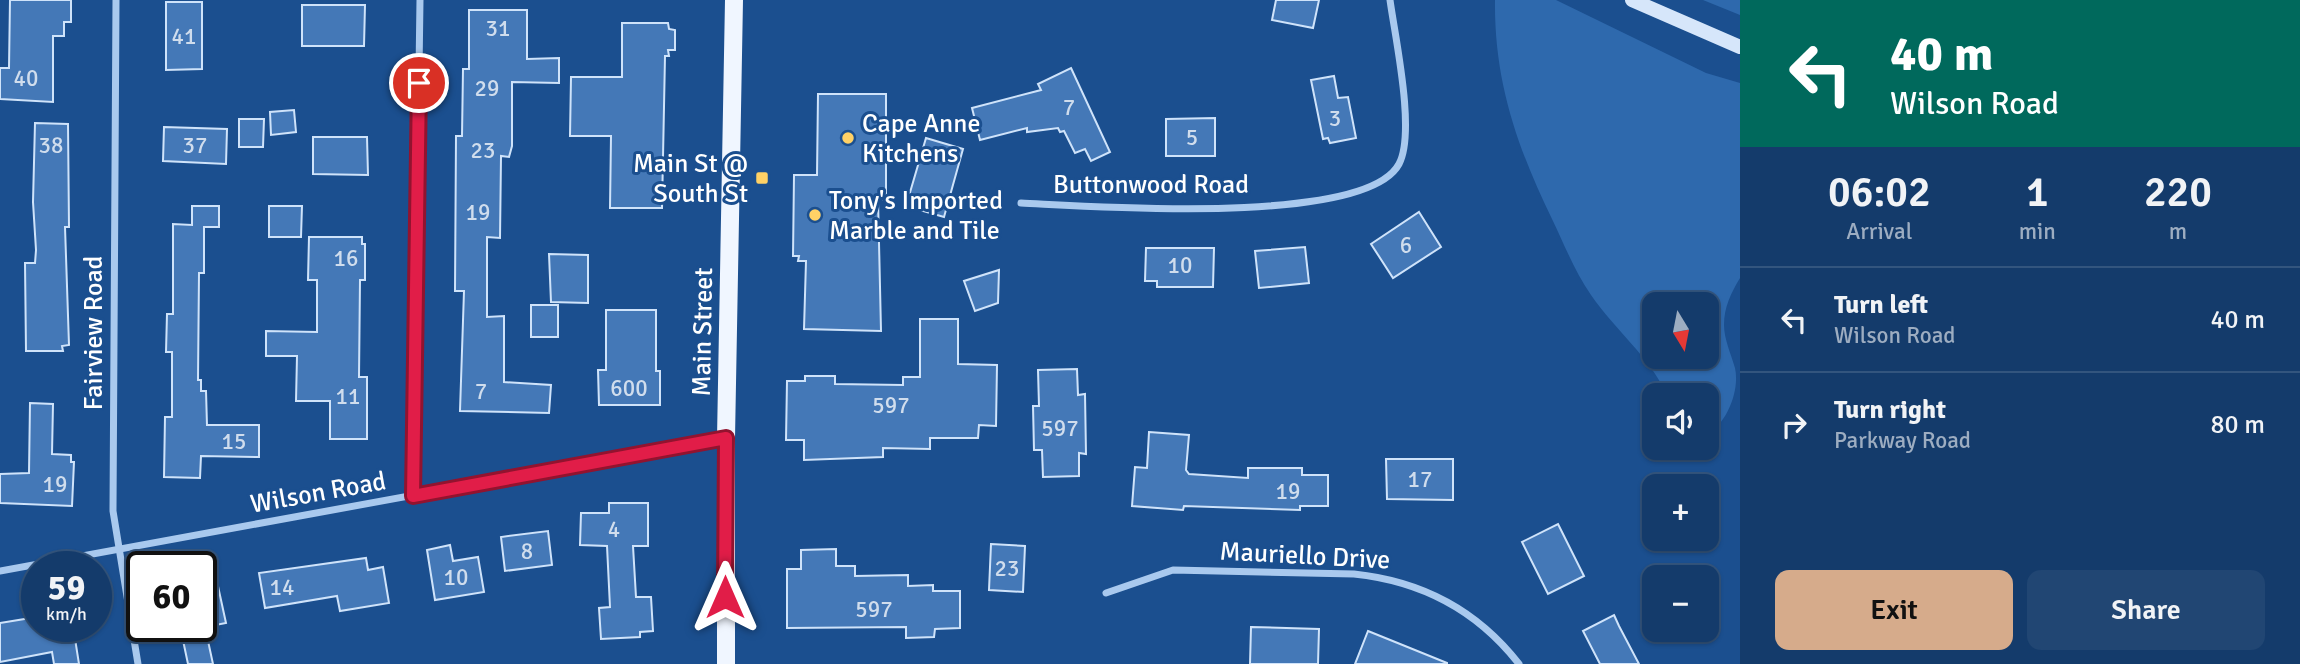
<!DOCTYPE html>
<meta charset="utf-8">
<style>
body{margin:0;font-family:Signika,sans-serif;background:#214673;color:#f1f3f6;height:100vh;display:flex;flex-direction:column;font-size:26px;white-space:nowrap}
*{box-sizing:border-box;margin:0}
p{font-size:23px;color:#9dadc1}
.icon{flex:none;width:38px;height:38px;fill:none;stroke:currentColor;stroke-width:2;stroke-linecap:round;stroke-linejoin:round}
.map{position:relative;flex:1;overflow:hidden}
.panel{display:flex;flex-direction:column;background:#143b6b;width:560px}
.panel>*{flex:none}
.top-card{background:#00695c;color:#fff;overflow:hidden}
.needle{width:46px;rotate:170deg}
.controls{position:absolute;left:1642px;top:292px;display:grid;gap:14px}
.controls a{display:grid;place-items:center;width:77px;height:77px;border-radius:14px;background:#143b6b;box-shadow:0 2px 5px #0004,0 0 0 2px #33557e;font-size:35px}
.speed{position:absolute;left:21px;top:551px;display:flex;gap:14px;font-size:35px;font-weight:700;text-align:center}
.speed>*{display:grid;place-content:center;width:91px;height:91px;border-radius:50%;background:#143b6b;box-shadow:0 2px 5px #0004,0 0 0 2px #33557e;line-height:1}
.speed small{font-size:18px;font-weight:400}
.speed .limit{border:4px solid #111;border-radius:10px;background:#fff;color:#111}
.pin{position:absolute;display:grid;place-items:center;width:60px;height:60px;color:#fff;margin:-30px;border:4px solid #fff;border-radius:50%;box-shadow:0 2px 7px #0007}
.me{position:absolute;width:77px;margin:-38px;rotate:0deg;stroke-linejoin:round;filter:drop-shadow(0 0 5px #0008)}
.turn{display:flex;align-items:center;gap:24px;height:147px;padding:0 35px;font-size:32px}
.turn .icon{width:91px;height:91px;stroke-width:2.5}
.turn b{display:block;font-size:49px;line-height:60px}
.eta{display:flex;justify-content:space-evenly;align-items:center;height:119px;text-align:center}
.eta b{font-size:42px;font-weight:600;line-height:49px}
.cta{display:flex;gap:14px;margin-top:auto;padding:14px 35px}
.cta a{flex:1;height:80px;border-radius:14px;background:#d6ab8b;color:#111;font-size:28px;font-weight:600;line-height:80px;text-align:center}
.cta a+a{background:#214673;color:#f1f3f6}
ul{padding:0;list-style:none}
li{display:flex;align-items:center;gap:21px;height:105px;padding:0 35px;border-top:2px solid #33557e}
li div{flex:1}
li b{display:block;font-size:26px}
li em{font-style:normal}
main{display:flex;flex:1;min-height:0}
.map>svg:first-child{display:block}
.green{fill:#2e69ad;fill-rule:evenodd}
.building{fill:#4478b7;stroke:#cfe3fa;stroke-width:2}
.lines{fill:none;stroke-linecap:round;stroke-linejoin:round}
.street{stroke:#a9c9ee;stroke-width:7}
.secondary{stroke:#d6e6fa;stroke-width:14}
.primary{stroke:#f0f6ff;stroke-width:18}
.route-casing{stroke:#92132f;stroke-width:18}
.route{stroke:#e11d48;stroke-width:12}
.poi-dot{fill:#ffd166;stroke:#1b4f8f;stroke-width:2.5}
.labels{text-anchor:middle;stroke-width:6;stroke-linejoin:round;paint-order:stroke}
.number-label{font-size:23px;fill:#d0dded}
.poi-label{font-size:26px;fill:#fff;stroke:#1b4f8f;text-anchor:start}
.street-label{font-size:26px;fill:#fff;stroke:#1b4f8f}
</style>
<main>
<div class="map">
<svg width="1740" height="664" viewBox="0 0 1740 664">
<rect width="100%" height="100%" fill="#1b4f8f"/>
<g class="green">
<path d="M1495 0H1556L1706 73 1740 83V278C1731 293 1724 307 1724 325 1724 339 1731 354 1735 368 1740 390 1727 424 1706 435V396L1667 395C1650 357 1615 330 1591 295 1575 272 1564 244 1552 219 1517 147 1494 81 1495 0ZM1654 304H1706V357H1654Z"/>
<path d="M1703 0H1740V15Z"/>
</g>
<g class="building">
<path d="M10 0H71V22H64V36H53V102L0 99V68H9Z"/>
<path d="M1276 0H1319L1313 28 1272 20Z"/>
<path d="M166 2H202V69L166 70Z"/>
<path d="M302 5H365L364 46H302Z"/>
<path d="M469 10H527V59L559 58V83L512 82V146L509 157 501 156 500 238 487 237V317L504 316V382L551 385 549 413 460 411 464 291H455L456 136H462L463 69H469Z"/>
<path d="M622 23H668L669 29 675 30V50H668L669 56H665L662 208H610L611 136H570L571 77H622Z"/>
<path d="M1071 68 1110 152 1091 161 1085 149 1075 153 1064 131 1060 132 1058 128 1027 132V128L980 140 972 108 1041 90 1038 84Z"/>
<path d="M1334 76 1338 98 1348 97 1356 138 1330 143 1328 138 1323 139 1311 80Z"/>
<path d="M818 94H886V200L878 198 881 331 804 329 806 261H798L799 256H793L794 175H817Z"/>
<path d="M294 110 296 132 271 135 270 112Z"/>
<path d="M1215 118V156H1166V119Z"/>
<path d="M239 119H264L263 147H239Z"/>
<path d="M35 123 68 124 69 227H65L69 345 62 346 63 351H26L25 263H35L36 250 33 202Z"/>
<path d="M164 127 227 129 226 164 163 161Z"/>
<path d="M313 137H367L368 175 313 174Z"/>
<path d="M926 138 963 149 944 217 906 206Z"/>
<path d="M192 206H219V227H204V273H199L198 380H201V391H206L207 425H259V457L201 456 200 478 164 477 165 417H172V352H166L167 314H173V224L192 225Z"/>
<path d="M269 206H302L301 237H269Z"/>
<path d="M1419 212 1441 247 1393 278 1371 244Z"/>
<path d="M309 237H362V244H365V280H360L359 377H367V439H330V401H296L297 356H266V331L317 332V280H308Z"/>
<path d="M1305 247 1309 283 1259 288 1255 251Z"/>
<path d="M1146 248H1214L1213 287H1157V281H1145Z"/>
<path d="M549 254 588 255V303L551 302Z"/>
<path d="M999 270 998 303 975 311 964 281Z"/>
<rect x="531" y="305" width="27" height="32"/>
<path d="M606 310H656V371H660V405H599L598 370H606Z"/>
<path d="M920 319H958V364L997 365 996 426 979 425 978 438H930V449L883 448V457L804 460V440H786L787 381H805V376H835V384L903 385V377H920Z"/>
<path d="M1077 369 1078 395 1085 394 1086 454 1079 453V476L1043 477 1042 450H1034L1033 406H1039L1038 370Z"/>
<path d="M30 403 53 404 52 454 71 455V462H74L72 506 0 503V474L29 473Z"/>
<path d="M1149 432 1189 435 1186 470 1189 474 1248 478V468H1302V475H1328V506H1300V510L1184 506 1183 510 1132 506 1135 467 1147 468Z"/>
<path d="M1386 459H1453V500L1387 499Z"/>
<path d="M609 503H648V546H633L636 597H651L653 631 640 632V637L601 639 599 608 610 607 607 546 580 545 581 513H609Z"/>
<path d="M1558 524 1584 576 1548 594 1522 542Z"/>
<path d="M548 531 552 565 505 571 501 537Z"/>
<path d="M991 544 1025 546 1023 592 989 590Z"/>
<path d="M450 545 453 561 478 557 484 592 435 600 427 550Z"/>
<path d="M836 549V566H855V576L908 575V586L933 585V591H960V628L935 629 934 637 906 638V627L787 628V569H801V550Z"/>
<path d="M211 554 226 623 205 627 213 664H188L180 626H201V555Z"/>
<path d="M366 558 368 570 383 567 389 603 340 611 337 596 265 608 259 573Z"/>
<path d="M1614 615 1619 626 1639 664H1600L1583 631Z"/>
<path d="M37 617V626H73L79 664H54L52 652 0 662V623Z"/>
<path d="M1251 627 1319 629 1318 664H1250Z"/>
<path d="M1368 631 1447 663V664H1355Z"/>
</g>
<g class="lines">
<g class="street">
<path d="M116 0 113 511 138 664"/>
<path d="M1021 203C1089 206 1365 227 1399 164 1416 132 1395 37 1390 0"/>
<path d="M413 496 420 0"/>
<path d="M0 571 725 438"/>
<path d="M1106 593 1173 570 1354 574C1421 581 1477 610 1519 664"/>
</g>
<path class="secondary" d="M1632 0 1740 47"/>
<path class="primary" d="M726 664V438L734 0"/>
</g>
<g class="lines">
<g class="route-casing">
<path id="route" d="M419 83 413 496 726 438 725 597"/>
</g>
<use href="#route" class="route"/>
</g>
<g class="poi-dot">
<circle cx="848" cy="138" r="7"/>
<rect x="755" y="171" width="14" height="14" rx="3.5"/>
<circle cx="815" cy="215" r="7"/>
</g>
<g class="labels">
<g class="number-label">
<text x="498" y="36">31</text>
<text x="184" y="44">41</text>
<text x="26" y="86">40</text>
<text x="487" y="96">29</text>
<text x="1069" y="115">7</text>
<text x="1335" y="126">3</text>
<text x="1192" y="145">5</text>
<text x="51" y="153">38</text>
<text x="195" y="153">37</text>
<text x="483" y="158">23</text>
<text x="478" y="220">19</text>
<text x="1406" y="253">6</text>
<text x="346" y="266">16</text>
<text x="1180" y="273">10</text>
<text x="629" y="396">600</text>
<text x="481" y="399">7</text>
<text x="348" y="404">11</text>
<text x="891" y="413">597</text>
<text x="1060" y="436">597</text>
<text x="234" y="449">15</text>
<text x="1420" y="487">17</text>
<text x="55" y="492">19</text>
<text x="1288" y="499">19</text>
<text x="614" y="537">4</text>
<text x="527" y="559">8</text>
<text x="1007" y="576">23</text>
<text x="456" y="585">10</text>
<text x="282" y="595">14</text>
<text x="874" y="617">597</text>
</g>
<g class="poi-label">
<text x="862" y="132">Cape Anne<tspan x="862" dy="30">Kitchens</tspan></text>
<text x="748" y="172" text-anchor="end">Main St @<tspan x="748" dy="30">South St</tspan></text>
<text x="829" y="209">Tony's Imported<tspan x="829" dy="30">Marble and Tile</tspan></text>
</g>
<g class="street-label">
<text x="1151" y="193">Buttonwood Road</text>
<text transform="translate(702 332) rotate(-89)" y="9">Main Street</text>
<text transform="translate(93 333) rotate(-90)" y="9">Fairview Road</text>
<text transform="translate(318 492) rotate(-10)" y="9">Wilson Road</text>
<text transform="translate(1305 555) rotate(3)" y="9">Mauriello Drive</text>
</g>
</g>
</svg>
<div class="controls">
<a><svg class="needle" viewBox="-14 -14 28 28"><path d="M0-13l5 13h-10z" fill="#e53935"/><path d="M0 13l5-13h-10z" fill="#9dadc1"/></svg></a>
<a><svg class="icon" aria-label="sound" viewBox="0 0 24 24"><path d="M4 9h4l5-4v14l-5-4H4zM17 9q2 3 0 6"/></svg></a>
<a>+</a>
<a>−</a>
</div>
<div class="speed"><div>59<small>km/h</small></div><div class="limit">60</div></div>
<div class="pin" style="left:419px;top:83px;background:#d93025"><svg class="icon" aria-label="arrive" viewBox="0 0 24 24"><path d="M6 21V4h12l-3 4 3 4H6"/></svg></div>
<svg class="me" style="left:725px;top:597px" viewBox="-20 -20 40 40"><path d="M0-17L14 15 0 8-14 15z" fill="#e11d48" stroke="#fff" stroke-width="4"/></svg>
</div>
<section class="panel">
<div class="top-card">
<div class="turn"><svg class="icon" aria-label="left" viewBox="0 0 24 24"><path d="M17 20v-9H6M10 6l-5 5 5 5"/></svg><div><b>40 m</b>Wilson Road</div></div>
</div>
<div class="eta">
<div><b>06:02</b><p>Arrival</p></div>
<div><b>1</b><p>min</p></div>
<div><b>220</b><p>m</p></div>
</div>
<ul>
<li><svg class="icon" aria-label="left" viewBox="0 0 24 24"><path d="M17 20v-9H6M10 6l-5 5 5 5"/></svg><div><b>Turn left</b><p>Wilson Road</p></div><em>40 m</em></li>
<li><svg class="icon" aria-label="right" viewBox="0 0 24 24"><path d="M7 20v-9h11M14 6l5 5-5 5"/></svg><div><b>Turn right</b><p>Parkway Road</p></div><em>80 m</em></li>
</ul>
<div class="cta"><a>Exit</a><a>Share</a></div>
</section>
</main>
